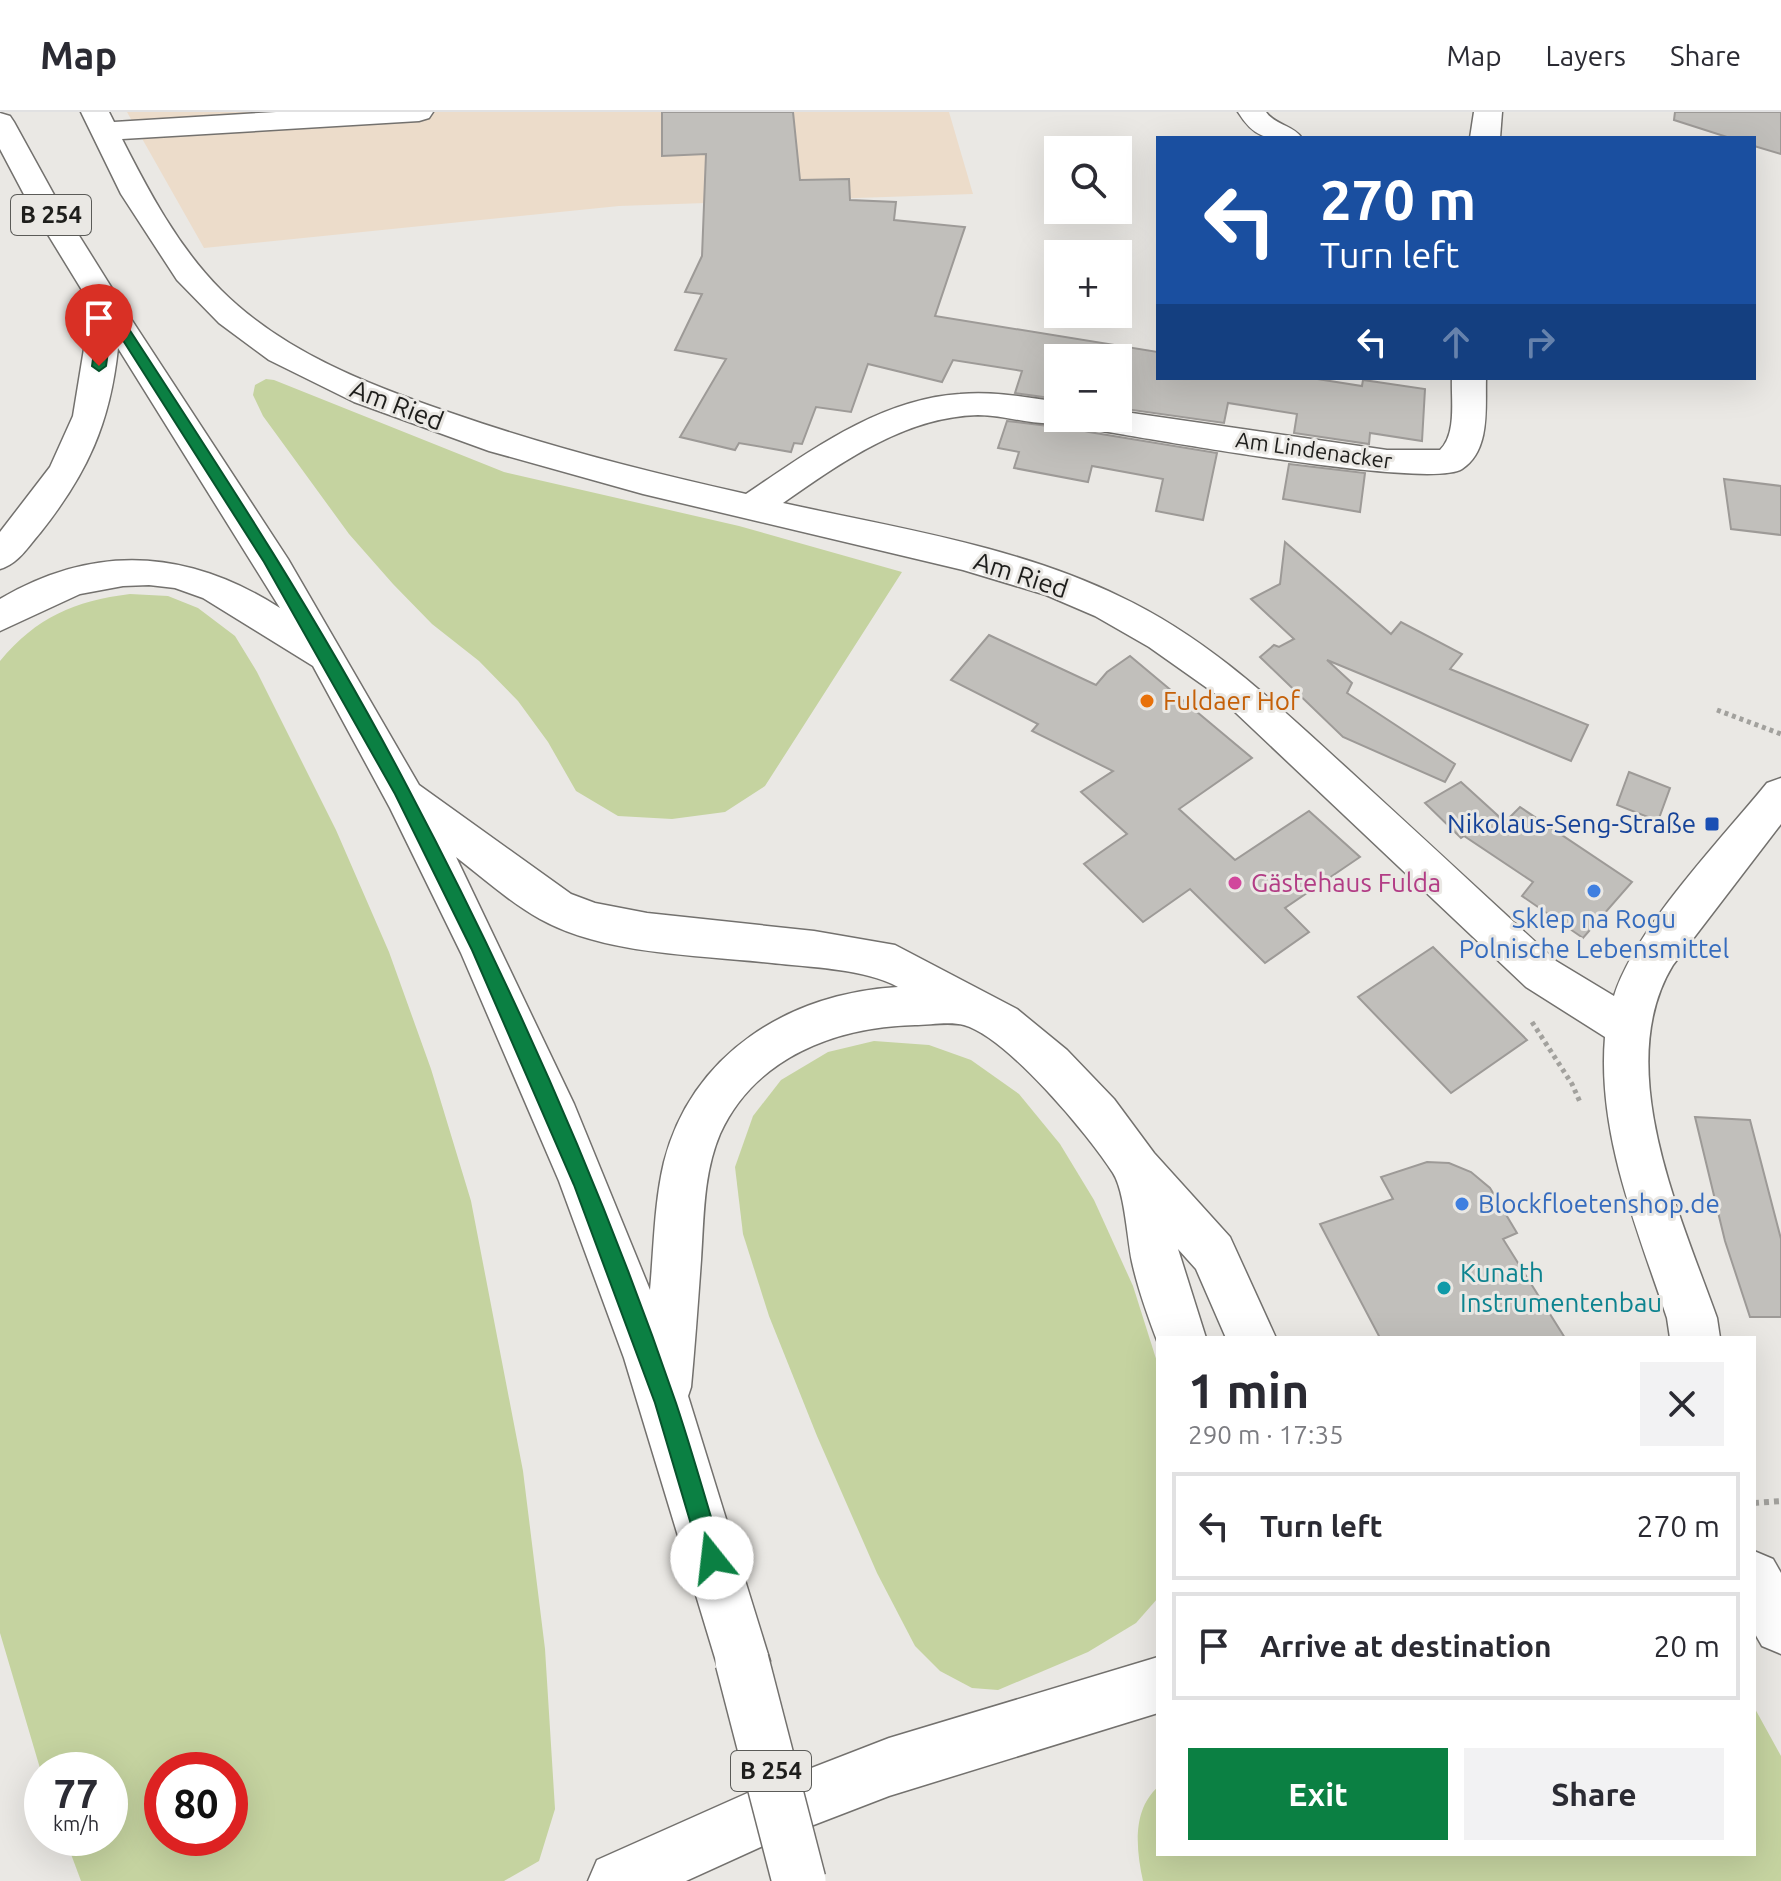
<!DOCTYPE html>
<meta charset="utf-8">
<style>
body{margin:0;font-family:Ubuntu,sans-serif;background:#f2f2f3;color:#2b2b33;height:100vh;display:flex;flex-direction:column;font-size:30px;white-space:nowrap}
*{box-sizing:border-box;margin:0}
p{font-size:26px;color:#7c7c81}
.icon{flex:none;width:44px;height:44px;fill:none;stroke:currentColor;stroke-width:2;stroke-linecap:round;stroke-linejoin:round}
.map{position:relative;flex:1;overflow:hidden}
.panel{position:absolute;left:1156px;top:1224px;width:600px;height:520px;display:flex;flex-direction:column;background:#fff;border-radius:0px;box-shadow:0 8px 32px #0002}
.panel>*{flex:none}
.top-card{position:absolute;left:1156px;top:24px;width:600px;height:244px;border-radius:0px;box-shadow:0 8px 32px #0002;background:#1a4fa0;color:#fff;overflow:hidden}
.tools{position:absolute;left:1044px;top:24px;display:grid;gap:16px}
.tools a{display:grid;place-items:center;width:88px;height:88px;border-radius:0px;background:#fff;box-shadow:0 8px 32px #0002;font-size:40px}
.speed{position:absolute;left:24px;top:1640px;display:flex;gap:16px;font-size:40px;font-weight:700;text-align:center}
.speed>*{display:grid;place-content:center;width:104px;height:104px;border-radius:50%;background:#fff;box-shadow:0 8px 32px #0002;line-height:1}
.speed small{font-size:20px;font-weight:400}
.speed .limit{border:12px solid #d22;background:#fff;color:#111}
.pin{position:absolute;display:grid;place-items:center;width:68px;height:68px;color:#fff;margin:-82px -34px;border-radius:50% 50% 50% 0;rotate:-45deg;box-shadow:0 0 8px #0007}
.pin .icon{rotate:45deg}
.me{position:absolute;width:88px;margin:-44px;rotate:344deg;stroke-linejoin:round;filter:drop-shadow(0 0 6px #0008)}
.turn{display:flex;align-items:center;gap:28px;height:168px;padding:0 32px;font-size:36px}
.turn .icon{width:104px;height:104px;stroke-width:2.5}
.turn b{display:block;font-size:56px;line-height:68px}
.lanes{display:flex;align-items:center;height:76px;padding:0 32px;background:#0003;justify-content:center;gap:40px;direction:ltr}
.lanes .off{opacity:.35}
.round{display:grid;place-items:center;flex:none;width:84px;height:84px;border-radius:0px;background:#f2f2f3}
.overview{display:flex;align-items:center;justify-content:space-between;height:136px;padding:0 32px}
h1{font-size:48px;font-weight:600;line-height:60px}
.primary-button{display:flex;gap:16px;margin-top:auto;padding:16px 32px}
.primary-button a{flex:1;height:92px;border-radius:0px;background:#0b8043;color:#fff;font-size:32px;font-weight:600;line-height:92px;text-align:center}
.primary-button a+a{background:#f2f2f3;color:#2b2b33}
ul{padding:0;list-style:none}
li{display:flex;align-items:center;gap:24px;height:108px;margin:0 16px 12px;padding:0 16px;border:4px solid #e1e1e2;border-radius:0px}
li div{flex:1}
li b{display:block;font-size:30px}
li em{font-style:normal}
header{display:flex;align-items:center;gap:48px;box-sizing:border-box;height:112px;padding:0 40px;background:#fff;border-bottom:2px solid #e1e1e2}
header strong{font-size:38px}
nav{display:flex;gap:44px;margin-inline-start:auto;font-size:28px}
.map>svg:first-child{display:block}
.industrial{fill:#ecdcca}
.green{fill:#c5d3a0;fill-rule:evenodd}
.building{fill:#c1bfbb;stroke:#9d9a97;stroke-width:2}
.lines{fill:none;stroke-linecap:round;stroke-linejoin:round}
.minor-casing{stroke:#73716e;stroke-width:3}
.major-casing{stroke:#73716e;stroke-width:3}
.highway-casing{stroke:#73716e;stroke-width:3}
.path-far1{stroke:#a2a19d;stroke-width:5;stroke-dasharray:4 4;stroke-linecap:butt}
.path{stroke:#a2a19d;stroke-width:6;stroke-dasharray:5 5;stroke-linecap:butt}
.minor{fill:#fff;fill-rule:evenodd}
.major{fill:#fff;fill-rule:evenodd}
.highway{fill:#fff;fill-rule:evenodd}
.highway-bridge-casing{stroke:#73716e;stroke-width:56;stroke-linecap:butt}
.highway-bridge{stroke:#fff;stroke-width:53}
.route{fill:#0b8043;stroke:#07532c;stroke-width:2}
.food-dot{fill:#e8710a;stroke:#eae8e4;stroke-width:3}
.transit-dot{fill:#1a4fb4;stroke:#eae8e4;stroke-width:3}
.hotel-dot{fill:#d1479c;stroke:#eae8e4;stroke-width:3}
.shop-dot{fill:#3f7fe0;stroke:#eae8e4;stroke-width:3}
.culture-dot{fill:#0f9aa8;stroke:#eae8e4;stroke-width:3}
.labels{text-anchor:middle;stroke-width:6;stroke-linejoin:round;paint-order:stroke}
.far-street-label{font-size:22px;fill:#1e1e1c;stroke:#eae8e4}
.shield{fill:#eae8e4;stroke:#5b5b58;stroke-width:2}
.shield-label{font-size:24px;font-weight:bold;fill:#1e1e1c}
.street-label{font-size:26px;fill:#1e1e1c;stroke:#eae8e4}
.food-label{font-size:26px;fill:#c56008;stroke:#eae8e4;text-anchor:start}
.transit-label{font-size:26px;fill:#164399;stroke:#eae8e4;text-anchor:end}
.hotel-label{font-size:26px;fill:#b23c85;stroke:#eae8e4;text-anchor:start}
.shop-label{font-size:26px;fill:#366cbe;stroke:#eae8e4}
.culture-label{font-size:26px;fill:#0d838f;stroke:#eae8e4;text-anchor:start}
</style>
<header>
<strong>Map</strong>
<nav><a>Map</a><a>Layers</a><a>Share</a></nav>
</header>
<div class="map">
<svg width="1781" height="1769" viewBox="0 0 1781 1769">
<rect width="100%" height="100%" fill="#eae8e4"/>
<path class="industrial" d="M127 0H949L973 82 619 94 204 136Z"/>
<g class="green">
<path d="M266 267 274 268 504 360 739 414 902 460 765 674 725 700 672 707 618 704 576 679 548 630 518 589 479 549 432 512 393 472 349 422 263 304 253 283 255 273Z"/>
<path d="M130 482 168 484 198 496 235 524 257 560 336 718 389 840 431 957 471 1089 523 1359 545 1537 555 1697 539 1749 504 1769H81L65 1726H110V1658H42V1663L0 1521V549C37 505 74 489 130 482ZM162 1658H230V1726H162Z"/>
<path d="M874 929 929 933 971 948 1019 982 1060 1032 1094 1088 1133 1174 1158 1253V1486L1136 1511 1088 1540 998 1578 972 1576 940 1559 915 1534 877 1461 817 1324 769 1204 743 1122 735 1055 753 1004 781 968 828 940Z"/>
<path d="M1754 1595 1781 1644V1769H1143C1136 1737 1132 1698 1158 1675V1742H1754Z"/>
</g>
<g class="building">
<path d="M662 0H793L800 68 849 67 850 88 896 90 894 108 965 115 935 204 1158 240V266H1311L1362 274 1363 268 1425 277 1422 329 1370 321 1369 332 1294 321 1297 302 1228 291 1224 311 1118 296V246H1058V287L1015 281 1022 259 953 248 942 270 868 252 851 300 816 295 802 332 794 331 791 340 739 331 735 338 680 325 726 247 675 238 702 182 685 180 702 144 706 42 662 44Z"/>
<path d="M1675 0H1781V42L1754 34V26H1730L1674 8Z"/>
<path d="M1007 309 1048 314 1072 311 1077 317 1089 320 1217 341 1203 408 1156 399 1163 367 1092 354 1088 370 1014 356 1019 340 998 336Z"/>
<path d="M1289 352 1365 361 1360 400 1283 387Z"/>
<path d="M1724 367 1781 374V423L1731 417Z"/>
<path d="M1285 430 1391 522 1401 510 1462 542 1450 557 1588 613 1571 649 1327 548 1352 571 1347 581 1455 652 1445 670 1343 625 1260 545 1274 533 1279 535 1294 527 1251 487 1280 472Z"/>
<path d="M989 523 1096 573 1107 560 1130 544 1252 646 1179 697 1235 748 1309 699 1360 745 1285 796 1309 820 1265 851 1190 777 1143 810 1084 752 1127 722 1081 680 1113 659 1032 619 1038 612 951 568Z"/>
<path d="M1629 660 1670 676 1658 709 1617 693Z"/>
<path d="M1461 670 1505 710 1520 695 1632 770 1583 826 1522 784 1533 770 1464 724 1461 726 1425 691Z"/>
<path d="M1433 835 1527 928 1451 981 1358 885Z"/>
<path d="M1695 1005 1750 1008 1781 1127V1205H1750L1725 1129Z"/>
<path d="M1427 1050 1449 1051 1471 1060 1490 1076 1517 1121 1503 1127 1565 1226H1380L1320 1112 1393 1087 1381 1065Z"/>
</g>
<g class="lines">
<g class="minor-casing">
<g id="minor">
<path d="M81 0H109L114 10 276 0H433L429 6 419 9 122 27C149 80 178 135 221 178 284 241 371 274 454 302 549 335 647 360 746 382 810 339 880 287 960 282 993 279 1025 285 1058 290V306H1072L1070 309C1042 317 1008 303 978 303 904 305 842 350 783 391 896 416 1017 434 1121 485 1210 527 1279 595 1351 660 1420 723 1488 786 1556 849L1614 884C1636 815 1720 729 1767 671L1781 666V712L1673 853C1611 954 1681 1105 1717 1206L1720 1226H1670L1667 1206C1637 1116 1597 1022 1605 925L1526 875 1217 583 1149 535 1095 504 1046 483 963 458 643 382 489 339 354 290 269 248 219 211 177 168 121 82Z"/>
<path d="M1238 0H1266C1275 13 1293 13 1302 26 1269 26 1257 30 1238 0Z"/>
<path d="M1474 0H1502L1500 26H1470Z"/>
<path d="M1452 266H1486C1485 295 1491 338 1462 357 1430 378 1146 326 1090 317L1078 314 1073 306H1118V299L1387 338H1440C1457 322 1451 287 1452 266Z"/>
<path d="M1754 1439 1773 1447 1781 1461V1542L1762 1534 1754 1520Z"/>
<path d="M1158 1545V1601L889 1684 785 1724 686 1769H588L597 1748 752 1679 889 1626Z"/>
</g>
</g>
<g class="major-casing">
<path id="major" d="M0 1 10 4 14 10 58 90 123 194 118 201 107 204 96 201 28 90 0 37Z"/>
</g>
<g class="highway-casing">
<path id="highway" d="M107 184 118 187 288 447 419 673 571 782 595 791 647 801 814 819 895 833 1017 897 1067 938 1114 987 1154 1041 1230 1125 1276 1226H1226L1196 1157 1178 1137 1206 1226H1158V1231C1148 1205 1138 1177 1132 1150 1127 1126 1125 1080 1113 1061 1089 1023 1007 925 964 913 950 909 929 913 915 913 836 915 755 945 720 1022 703 1062 704 1106 701 1148 698 1190 695 1233 691 1275L688 1284 770 1549 762 1569 742 1577 722 1569 624 1246 559 1069 461 841 390 696 313 554 203 486 175 476 149 473 123 474 80 482 0 519V487C95 431 188 437 280 496L118 236C110 312 87 362 40 421 28 435 18 452 0 457V420L50 355 73 304 91 194 96 187ZM456 745C483 766 510 790 540 807 604 843 700 843 772 851 809 855 866 857 898 875 790 881 692 941 664 1050 654 1092 654 1136 650 1178L574 992Z"/>
</g>
<g class="path-far1">
<path d="M1717 598 1781 622"/>
<path d="M1532 910 1572 972 1580 990"/>
</g>
<path class="path" d="M1754 1391 1781 1389"/>
<use href="#minor" class="minor"/>
<use href="#major" class="major"/>
<use href="#highway" class="highway"/>
<g class="highway-bridge-casing">
<path id="highway-bridge" d="M742 1549 799 1769"/>
</g>
<use href="#highway-bridge" class="highway-bridge"/>
</g>
<path class="route" d="M107 190 112 191C216 350 321 509 409 678 513 875 604 1081 676 1291 693 1342 708 1395 723 1446L720 1454 712 1457 704 1454 701 1446 655 1291 574 1073 472 838 395 682 264 450 112 211 106 254 99 259 92 254 101 194Z"/>
<circle class="food-dot" cx="1147" cy="589" r="8"/>
<rect class="transit-dot" x="1704" y="704" width="16" height="16" rx="4"/>
<circle class="hotel-dot" cx="1235" cy="771" r="8"/>
<g class="shop-dot">
<circle cx="1594" cy="779" r="8"/>
<circle cx="1462" cy="1092" r="8"/>
</g>
<circle class="culture-dot" cx="1444" cy="1176" r="8"/>
<g class="labels">
<g class="far-street-label">
<text transform="translate(1314 338) rotate(8)" y="8">Am Lindenacker</text>
</g>
<g class="shield">
<rect x="11" y="83" width="80" height="40" rx="6"/>
<rect x="731" y="1639" width="80" height="40" rx="6"/>
</g>
<g class="shield-label">
<text x="51" y="111">B 254</text>
<text x="771" y="1667">B 254</text>
</g>
<g class="street-label">
<text transform="translate(397 293) rotate(21)" y="9">Am Ried</text>
<text transform="translate(1021 463) rotate(18)" y="9">Am Ried</text>
</g>
<g class="food-label">
<text x="1163" y="598">Fuldaer Hof</text>
</g>
<g class="transit-label">
<text x="1696" y="721">Nikolaus-Seng-Straße</text>
</g>
<g class="hotel-label">
<text x="1251" y="780">Gästehaus Fulda</text>
</g>
<g class="shop-label">
<text x="1594" y="816">Sklep na Rogu<tspan x="1594" dy="30">Polnische Lebensmittel</tspan></text>
<text x="1478" y="1101" text-anchor="start">Blockfloetenshop.de</text>
</g>
<g class="culture-label">
<text x="1460" y="1170">Kunath<tspan x="1460" dy="30">Instrumentenbau</tspan></text>
</g>
</g>
</svg>
<div class="tools">
<a><svg class="icon" aria-label="search" viewBox="0 0 24 24"><circle cx="10" cy="10" r="6"/><path d="M15 15l6 6"/></svg></a>
<a>+</a>
<a>−</a>
</div>
<div class="speed"><div>77<small>km/h</small></div><div class="limit">80</div></div>
<div class="pin" style="left:99px;top:254px;background:#d93025"><svg class="icon" aria-label="arrive" viewBox="0 0 24 24"><path d="M6 21V4h12l-3 4 3 4H6"/></svg></div>
<svg class="me" style="left:712px;top:1446px" viewBox="-20 -20 40 40"><circle r="19" fill="#fff"/><path d="M0-13L10 11 0 6-10 11z" fill="#0b8043"/></svg>
<div class="top-card">
<div class="turn"><svg class="icon" aria-label="left" viewBox="0 0 24 24"><path d="M17 20v-9H6M10 6l-5 5 5 5"/></svg><div><b>270 m</b>Turn left</div></div>
<div class="lanes"><svg class="icon" aria-label="left" viewBox="0 0 24 24"><path d="M17 20v-9H6M10 6l-5 5 5 5"/></svg><svg class="icon off" aria-label="ahead" viewBox="0 0 24 24"><path d="M12 20V5M6 11l6-6 6 6"/></svg><svg class="icon off" aria-label="right" viewBox="0 0 24 24"><path d="M7 20v-9h11M14 6l5 5-5 5"/></svg></div>
</div>
<section class="panel">
<div class="overview"><div><h1>1 min</h1><p>290 m · 17:35</p></div><a class="round"><svg class="icon" aria-label="close" viewBox="0 0 24 24"><path d="M6 6l12 12M18 6L6 18"/></svg></a></div>
<ul>
<li><svg class="icon" aria-label="left" viewBox="0 0 24 24"><path d="M17 20v-9H6M10 6l-5 5 5 5"/></svg><div><b>Turn left</b></div><em>270 m</em></li>
<li><svg class="icon" aria-label="arrive" viewBox="0 0 24 24"><path d="M6 21V4h12l-3 4 3 4H6"/></svg><div><b>Arrive at destination</b></div><em>20 m</em></li>
</ul>
<div class="primary-button"><a>Exit</a><a>Share</a></div>
</section>
</div>
